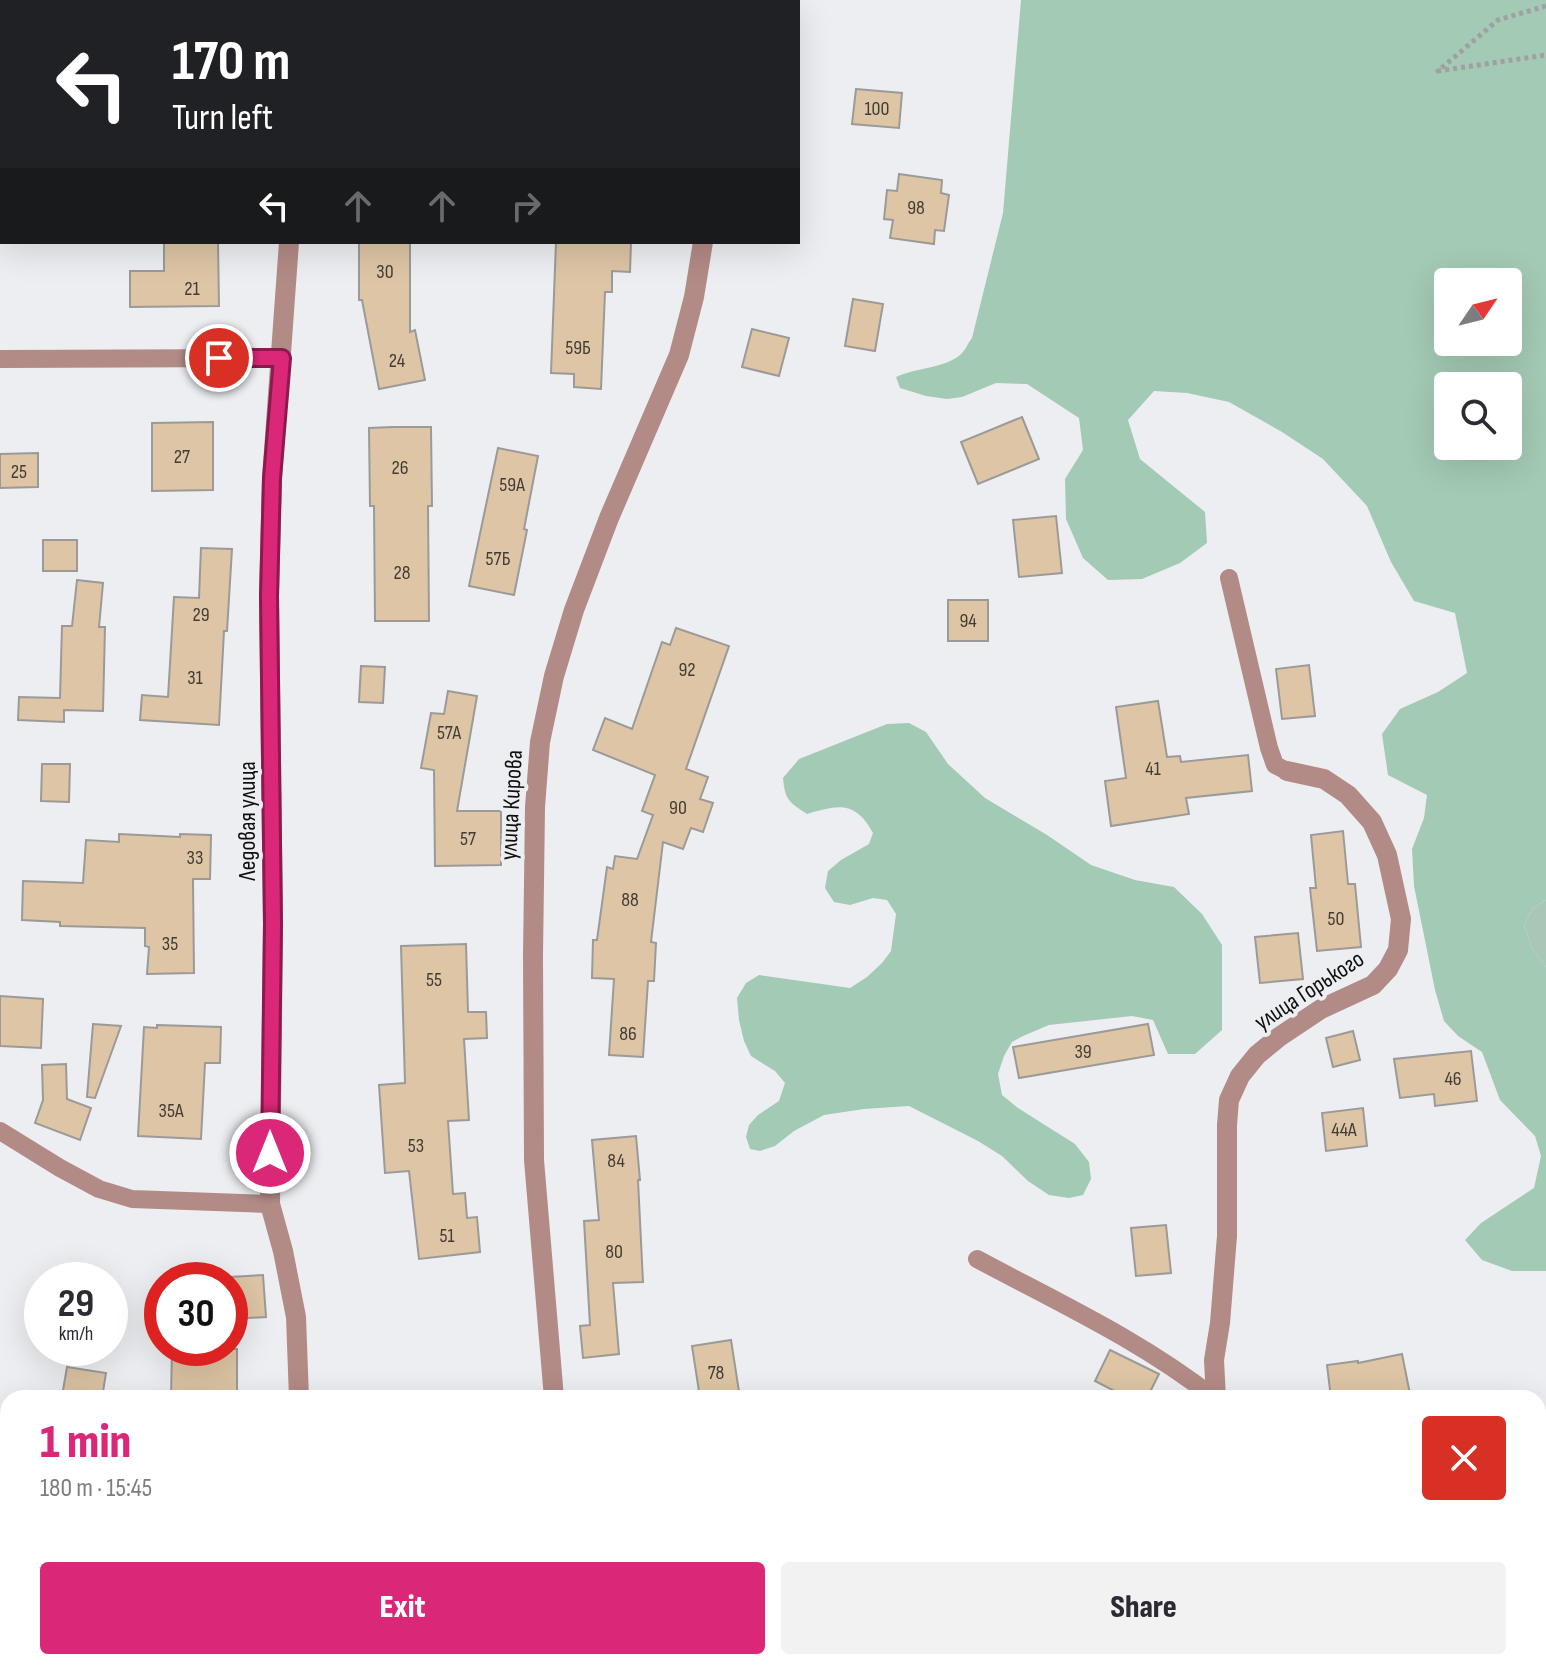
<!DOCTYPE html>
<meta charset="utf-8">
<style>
body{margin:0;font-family:"Sofia Sans Condensed",sans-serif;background:#f2f2f3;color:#2b2b33;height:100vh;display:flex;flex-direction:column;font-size:30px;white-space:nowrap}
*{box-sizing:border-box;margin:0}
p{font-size:26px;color:#7c7c81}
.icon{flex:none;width:44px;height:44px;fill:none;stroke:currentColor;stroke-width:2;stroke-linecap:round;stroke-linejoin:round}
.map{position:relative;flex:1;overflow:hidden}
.details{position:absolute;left:0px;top:1390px;width:1546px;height:280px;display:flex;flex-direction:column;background:#fff;border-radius:24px 24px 0 0;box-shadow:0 8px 32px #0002}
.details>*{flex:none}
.top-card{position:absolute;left:0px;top:0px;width:800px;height:244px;box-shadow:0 8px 32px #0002;background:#202124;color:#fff;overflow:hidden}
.needle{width:52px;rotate:55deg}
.tools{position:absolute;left:1434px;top:268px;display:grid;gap:16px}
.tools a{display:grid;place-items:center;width:88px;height:88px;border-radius:8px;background:#fff;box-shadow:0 8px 32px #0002;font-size:40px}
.speed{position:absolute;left:24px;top:1262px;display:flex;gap:16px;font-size:40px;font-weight:700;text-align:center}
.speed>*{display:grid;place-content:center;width:104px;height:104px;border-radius:50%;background:#fff;box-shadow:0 8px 32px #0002;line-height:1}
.speed small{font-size:20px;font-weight:400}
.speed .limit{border:12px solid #d22;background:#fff;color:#111}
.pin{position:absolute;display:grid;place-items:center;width:68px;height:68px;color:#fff;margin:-34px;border:4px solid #fff;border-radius:50%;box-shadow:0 2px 8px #0007}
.me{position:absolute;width:88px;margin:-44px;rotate:0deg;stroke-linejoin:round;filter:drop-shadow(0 0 6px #0008)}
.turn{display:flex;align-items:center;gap:28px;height:168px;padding:0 40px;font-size:36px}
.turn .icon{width:104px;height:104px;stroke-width:2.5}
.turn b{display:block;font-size:56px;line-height:68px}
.lanes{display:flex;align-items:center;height:76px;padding:0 40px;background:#0003;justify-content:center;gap:40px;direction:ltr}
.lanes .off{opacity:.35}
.round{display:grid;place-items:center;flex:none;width:84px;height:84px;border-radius:8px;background:#f2f2f3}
.summary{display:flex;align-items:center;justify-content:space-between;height:136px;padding:0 40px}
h1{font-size:48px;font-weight:800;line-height:60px;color:#db2777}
.action{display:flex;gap:16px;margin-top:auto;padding:16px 40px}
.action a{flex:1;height:92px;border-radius:8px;background:#db2777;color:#fff;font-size:32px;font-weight:800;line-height:92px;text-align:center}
.action a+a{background:#f2f2f3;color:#2b2b33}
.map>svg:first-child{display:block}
.green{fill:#aac6b6}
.forest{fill:#a3cab4;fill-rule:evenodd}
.building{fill:#ddc5a5;stroke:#9c9a98;stroke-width:2}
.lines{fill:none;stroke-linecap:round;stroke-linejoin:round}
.path{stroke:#9fa0a2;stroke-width:5;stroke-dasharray:4 4;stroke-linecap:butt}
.service{stroke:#b28a86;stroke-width:18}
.minor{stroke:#b28a86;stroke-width:20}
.route-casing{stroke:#8e194d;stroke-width:20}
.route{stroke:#db2777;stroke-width:14}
.labels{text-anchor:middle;stroke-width:8;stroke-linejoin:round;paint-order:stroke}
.number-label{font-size:20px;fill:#423c35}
.street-label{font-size:24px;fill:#0f0f10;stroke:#edeef1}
</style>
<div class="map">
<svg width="1546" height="1670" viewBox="0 0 1546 1670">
<rect width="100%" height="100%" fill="#edeef1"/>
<path class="green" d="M1546 900V967L1532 948 1524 925 1533 908Z"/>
<g class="forest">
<path d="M1021 0H1546V900L1533 908 1524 925 1532 948 1546 967V1271H1512L1482 1260 1465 1240 1481 1223 1534 1188 1541 1156 1535 1136 1500 1100 1482 1052 1458 1036 1444 1021 1435 990 1414 886 1412 849 1424 818 1427 795 1388 775 1382 734 1400 709 1438 692 1467 673 1455 613 1414 601 1391 562 1367 506 1323 459 1282 432 1229 402 1187 393 1154 391 1128 420 1140 459 1205 512 1207 543 1180 563 1142 579 1108 580 1083 558 1066 519 1065 479 1083 450 1079 418 1027 384 996 383 962 397 947 399 926 396 900 388 896 377C915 368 945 368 960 355 965 351 968 343 972 338L1003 213ZM1448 282H1508V342H1448ZM1448 386H1508V446H1448Z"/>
<path d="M909 723 926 732 948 764 985 798 1047 835 1091 865 1135 880 1174 887 1202 914 1222 945V1030L1195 1054H1168L1153 1020 1132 1016 1049 1025 1023 1036 1012 1042 1004 1056 998 1074 1002 1095 1018 1108 1075 1144 1089 1162 1091 1179 1083 1195 1069 1198 1049 1195 1028 1181 1002 1156 978 1141 909 1106 864 1109 824 1115 794 1131 775 1146 760 1151 750 1149 746 1137 749 1125 758 1115 779 1101 785 1083 775 1071 751 1056 744 1041 739 1020 737 998 746 983 759 975 850 988 867 977 882 963 891 951 896 914 887 900 873 898 850 905 834 902 825 888 828 871 841 860 869 844 873 833C855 800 838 805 807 814 789 802 785 800 783 778L799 759 887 724Z"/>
</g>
<g class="building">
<path d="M856 89 902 93 899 128 852 124Z"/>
<path d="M899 174 942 180 941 193 949 195 944 231 935 230 934 244 890 238 893 220 884 219 887 190 897 191Z"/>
<path d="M164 242H218L219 306 130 307V271H164Z"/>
<path d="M359 242H410V332L415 330 425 380 379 389 362 300H359Z"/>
<path d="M556 242H631L630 272 612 271V292H605L601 389 574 387V374L551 373Z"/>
<path d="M853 299 883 304 875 351 845 346Z"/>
<path d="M752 329 789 338 779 376 742 367Z"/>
<path d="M1022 417 1039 459 978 484 961 442Z"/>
<path d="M213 422V490L152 491V423Z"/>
<path d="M393 427H431L432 506H428L429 621H375L374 506H370L369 428Z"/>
<path d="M498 448 538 456 524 529 527 530 514 595 469 586Z"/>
<path d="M38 453V487L0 488V454Z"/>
<path d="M1056 516 1062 573 1019 577 1013 520Z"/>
<rect x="43" y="540" width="34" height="31"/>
<path d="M201 548 232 549 227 631H224L219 725 140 720 142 695 168 697 174 597 199 598Z"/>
<path d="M77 580 103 583 99 627H105L103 711 64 710V722L18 720 19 697 60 698 62 626H72Z"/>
<rect x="948" y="600" width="40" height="41"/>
<path d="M676 628 729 646 686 769 708 777 700 799 713 803 703 832 691 828 683 849 663 842 651 942 656 943 654 981H648L643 1057 609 1055 614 979 592 978 593 940H597L607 867 613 869 615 856 637 859 653 815 642 811 655 775 593 750 605 718 632 729 662 642 670 645Z"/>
<path d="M1309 665 1315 716 1282 719 1276 669Z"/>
<path d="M361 666 385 667 383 703 359 702Z"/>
<path d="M448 691 477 696 457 811H501V865L435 866 434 770 421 768 431 713 444 714Z"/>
<path d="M1158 701 1167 757 1180 756 1181 762 1248 755 1252 791 1186 798 1189 814 1111 826 1105 781 1126 778 1116 707Z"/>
<path d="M42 764H70L69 802 41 801Z"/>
<path d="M1343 831 1348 884H1355L1361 947 1317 951 1310 888H1316L1311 835Z"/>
<path d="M119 834 180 837V834L211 835 210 879H193L194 973 147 974 149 947 145 946V928L60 926V922L22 920 23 881 83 883 86 840 119 842Z"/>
<path d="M1298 933 1303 979 1260 983 1255 937Z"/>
<path d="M466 944 468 1012H486L487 1038 464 1039 469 1120 448 1121 453 1194 465 1193 467 1218 477 1217 480 1252 419 1259 409 1171 385 1173 379 1085 405 1083 401 946Z"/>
<path d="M0 996 43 999 41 1048 0 1046Z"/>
<path d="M93 1024 121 1026 95 1098 87 1097Z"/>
<path d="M1148 1024 1154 1055 1019 1078 1013 1047Z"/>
<path d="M157 1025 221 1027 220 1063H205L201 1139 138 1136 144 1027 157 1028Z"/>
<path d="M1353 1031 1360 1060 1333 1067 1326 1038Z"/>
<path d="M1471 1051 1477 1101 1435 1106 1434 1094 1400 1098 1394 1059Z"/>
<path d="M66 1064 67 1099 91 1108 80 1140 35 1123 43 1100 42 1065Z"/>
<path d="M1363 1108 1367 1146 1326 1151 1322 1113Z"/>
<path d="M636 1136 640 1180H638L643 1282 613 1283 619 1354 583 1358 580 1326 590 1325 584 1221 599 1220 592 1140Z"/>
<path d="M1166 1225 1171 1273 1136 1276 1131 1228Z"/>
<path d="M263 1275 266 1317 230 1319V1277Z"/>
<path d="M731 1340 740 1398H700L692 1346Z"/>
<path d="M172 1348 237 1349V1398H171Z"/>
<path d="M1110 1350 1159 1374 1147 1398H1128L1095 1381Z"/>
<path d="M1402 1354 1410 1394 1390 1398H1331L1327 1365 1358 1361V1363Z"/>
<path d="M67 1367 106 1373 102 1398H76L62 1396Z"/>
</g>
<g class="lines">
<path class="path" d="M1546 6 1498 20 1438 71 1546 55"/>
<g class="service">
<path d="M0 359 282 358"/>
<path d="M1229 578 1269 748 1275 765 1287 771"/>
<path d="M0 1131 60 1168 99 1189 132 1199 270 1204"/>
<path d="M977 1259C1057 1302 1142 1341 1214 1398"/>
<path d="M0 1630 8 1633"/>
<path d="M96 1662 121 1670"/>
</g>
<g class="minor">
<path d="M289 0V2"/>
<path d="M729 2V0"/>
<path d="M289 242 272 478 269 596 273 924 270 1204 283 1251 296 1317 299 1398"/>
<path d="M554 1398 534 1160 533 956 535 807 540 742 554 676 574 610 609 518 679 355 694 297 703 242"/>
<path d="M1216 1398 1214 1360 1220 1323 1227 1236V1125L1229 1100 1240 1076 1257 1055 1279 1037 1321 1009 1373 985 1388 969 1398 950 1401 919 1387 855 1372 822 1348 795 1324 779 1287 771"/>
<path d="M583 1662 584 1670"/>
<path d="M1305 1662 1308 1670"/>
<path d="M262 1670 266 1662"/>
</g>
</g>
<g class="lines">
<g class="route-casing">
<path id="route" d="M219 358H282L272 478 269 596 273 924 270 1153"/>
</g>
<use href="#route" class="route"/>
</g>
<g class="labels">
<g class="number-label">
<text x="877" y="115">100</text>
<text x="916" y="214">98</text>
<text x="385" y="278">30</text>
<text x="192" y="295">21</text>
<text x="578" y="354">59Б</text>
<text x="397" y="367">24</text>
<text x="182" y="463">27</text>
<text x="400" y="474">26</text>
<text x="19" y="478">25</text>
<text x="512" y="491">59А</text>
<text x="498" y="565">57Б</text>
<text x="402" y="579">28</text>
<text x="201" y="621">29</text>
<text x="968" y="627">94</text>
<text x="687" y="676">92</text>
<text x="195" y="684">31</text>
<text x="449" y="739">57А</text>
<text x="1153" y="775">41</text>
<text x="678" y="814">90</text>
<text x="468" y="845">57</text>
<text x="195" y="864">33</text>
<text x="630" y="906">88</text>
<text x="1336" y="925">50</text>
<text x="170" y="950">35</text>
<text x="434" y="986">55</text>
<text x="628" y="1040">86</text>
<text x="1083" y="1058">39</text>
<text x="1453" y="1085">46</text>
<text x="171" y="1117">35А</text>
<text x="1344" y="1136">44А</text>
<text x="416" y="1152">53</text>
<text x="616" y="1167">84</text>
<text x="447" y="1242">51</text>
<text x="614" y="1258">80</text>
<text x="716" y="1379">78</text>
</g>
<g class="street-label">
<text transform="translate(511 805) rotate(-87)" y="8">улица Кирова</text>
<text transform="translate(247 821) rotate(-90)" y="8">Ледовая улица</text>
<text transform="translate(1309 990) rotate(-33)" y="8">улица Горького</text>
</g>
</g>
</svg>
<div class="tools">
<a><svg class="needle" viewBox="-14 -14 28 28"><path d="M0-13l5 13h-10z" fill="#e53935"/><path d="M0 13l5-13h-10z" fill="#7c7c81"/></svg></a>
<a><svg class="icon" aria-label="search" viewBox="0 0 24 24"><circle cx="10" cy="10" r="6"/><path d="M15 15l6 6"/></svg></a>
</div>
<div class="speed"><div>29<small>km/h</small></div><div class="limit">30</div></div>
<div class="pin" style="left:219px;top:358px;background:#d93025"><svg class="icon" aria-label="arrive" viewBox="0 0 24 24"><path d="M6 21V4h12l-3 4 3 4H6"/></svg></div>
<svg class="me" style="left:270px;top:1153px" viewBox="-20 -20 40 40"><circle r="17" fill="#db2777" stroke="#fff" stroke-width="3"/><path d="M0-11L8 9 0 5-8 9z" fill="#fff"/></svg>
<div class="top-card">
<div class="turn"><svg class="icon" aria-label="left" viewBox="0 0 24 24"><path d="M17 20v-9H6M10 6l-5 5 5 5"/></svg><div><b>170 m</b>Turn left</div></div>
<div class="lanes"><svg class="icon" aria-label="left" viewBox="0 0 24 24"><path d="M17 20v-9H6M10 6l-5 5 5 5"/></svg><svg class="icon off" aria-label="ahead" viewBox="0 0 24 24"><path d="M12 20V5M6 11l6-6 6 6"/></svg><svg class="icon off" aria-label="ahead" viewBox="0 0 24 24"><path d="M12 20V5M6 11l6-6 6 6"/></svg><svg class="icon off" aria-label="right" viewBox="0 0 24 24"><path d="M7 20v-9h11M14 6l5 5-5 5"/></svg></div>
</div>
<section class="details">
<div class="summary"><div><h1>1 min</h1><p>180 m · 15:45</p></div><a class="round" style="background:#d93025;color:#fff"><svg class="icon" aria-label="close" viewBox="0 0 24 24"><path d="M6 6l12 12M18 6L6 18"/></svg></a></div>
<div class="action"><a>Exit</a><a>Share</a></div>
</section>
</div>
